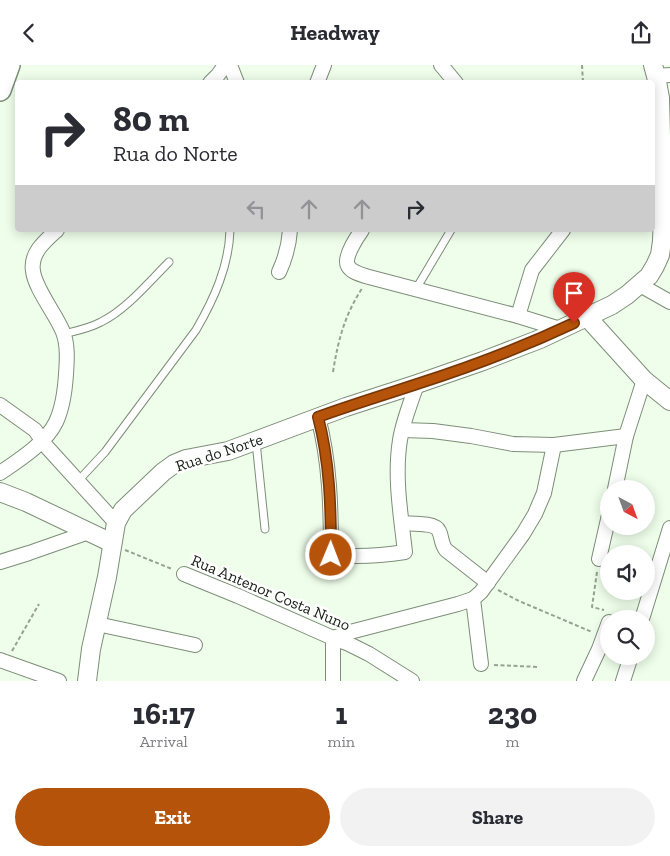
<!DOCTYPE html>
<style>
body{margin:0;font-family:"Zilla Slab",serif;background:#f2f2f3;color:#2b2b33;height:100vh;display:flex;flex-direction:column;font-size:19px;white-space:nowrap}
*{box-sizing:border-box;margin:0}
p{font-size:16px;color:#7c7c81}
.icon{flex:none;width:28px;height:28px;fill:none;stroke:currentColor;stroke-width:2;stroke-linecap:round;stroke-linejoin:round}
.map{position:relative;height:616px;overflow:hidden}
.details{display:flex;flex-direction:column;background:#fff;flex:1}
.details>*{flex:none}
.guide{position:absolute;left:15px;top:15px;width:640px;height:152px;border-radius:5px;box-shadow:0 2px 12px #0003;background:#fff;color:#2b2b33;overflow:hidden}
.needle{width:32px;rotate:139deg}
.fabs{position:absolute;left:600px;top:415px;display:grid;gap:10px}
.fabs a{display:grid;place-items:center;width:55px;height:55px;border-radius:50%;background:#fff;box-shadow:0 2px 12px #0003;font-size:25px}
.pin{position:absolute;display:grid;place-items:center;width:42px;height:42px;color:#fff;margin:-51px -21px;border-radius:50% 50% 50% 0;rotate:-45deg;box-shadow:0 0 5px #0007}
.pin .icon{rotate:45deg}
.me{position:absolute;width:55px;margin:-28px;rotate:1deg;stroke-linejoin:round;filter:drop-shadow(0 0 4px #0008)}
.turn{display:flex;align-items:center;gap:18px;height:105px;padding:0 15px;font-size:22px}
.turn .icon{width:65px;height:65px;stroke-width:2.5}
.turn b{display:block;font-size:35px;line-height:42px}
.lanes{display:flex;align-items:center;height:48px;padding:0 15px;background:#0003;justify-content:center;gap:25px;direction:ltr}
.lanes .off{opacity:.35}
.eta{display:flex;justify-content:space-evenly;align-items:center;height:85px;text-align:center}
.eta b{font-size:30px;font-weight:800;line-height:35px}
.action{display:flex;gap:10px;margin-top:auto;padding:10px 15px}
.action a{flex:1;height:58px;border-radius:30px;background:#b45309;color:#fff;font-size:20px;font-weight:800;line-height:58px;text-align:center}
.action a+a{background:#f2f2f3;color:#2b2b33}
header{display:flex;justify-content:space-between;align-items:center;height:65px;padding:0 15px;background:#fff;font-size:22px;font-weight:800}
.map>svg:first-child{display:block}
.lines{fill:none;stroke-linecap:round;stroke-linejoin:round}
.service-casing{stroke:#7d8e78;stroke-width:9}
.minor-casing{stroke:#7d8e78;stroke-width:16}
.tertiary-casing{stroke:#7d8e78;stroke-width:20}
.primary-casing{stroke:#7d8e78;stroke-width:24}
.path{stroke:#95a192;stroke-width:2;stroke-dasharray:4 2.5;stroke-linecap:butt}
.service{stroke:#fff;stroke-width:7}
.minor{stroke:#fff;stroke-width:14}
.tertiary{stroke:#fff;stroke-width:18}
.primary{stroke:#fff;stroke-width:21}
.route-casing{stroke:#753606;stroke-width:12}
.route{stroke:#b45309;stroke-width:9}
.labels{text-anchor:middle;stroke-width:5;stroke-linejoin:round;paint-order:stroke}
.street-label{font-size:16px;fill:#161d14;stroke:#fff}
</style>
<header><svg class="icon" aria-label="back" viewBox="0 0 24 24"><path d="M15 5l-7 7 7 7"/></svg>Headway<svg class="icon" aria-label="share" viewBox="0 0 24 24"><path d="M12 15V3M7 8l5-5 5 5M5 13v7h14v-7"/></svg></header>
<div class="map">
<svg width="670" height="616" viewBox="0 0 670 616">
<rect width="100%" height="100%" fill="#effeeb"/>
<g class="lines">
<g class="service-casing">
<g id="service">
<path d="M416 224 451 165"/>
<path d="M64 269C76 266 90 263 101 257 126 245 150 216 169 197"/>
<path d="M256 377 265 464"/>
<path d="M78 416 105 387 196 265C214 234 229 201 230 165"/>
</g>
</g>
<g class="minor-casing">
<g id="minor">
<path d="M230 0 237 18"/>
<path d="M441 0 456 18"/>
<path d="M656 11 670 10"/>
<path d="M210 18 218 10 225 0"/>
<path d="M317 18 324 0"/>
<path d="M362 165C357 172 343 193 348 201 352 208 363 210 369 212L518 251 560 264"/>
<path d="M279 207C286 192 289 181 290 165"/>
<path d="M640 220 670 237"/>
<path d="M518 251 532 205 563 165"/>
<path d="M0 340 35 365 46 381 116 458"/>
<path d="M318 352C330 397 331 444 331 490 356 492 380 491 405 487 401 451 394 412 400 375 403 356 411 337 417 319"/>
<path d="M403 365 433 366 471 371 513 379 554 380 626 371"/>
<path d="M0 408C19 395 46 378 56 357 63 342 65 325 66 309 67 295 68 280 63 267 56 249 35 224 33 206 30 188 45 176 57 165"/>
<path d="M615 424 626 371 644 315"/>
<path d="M402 458C411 459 435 457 439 466 442 472 441 479 446 485L488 518"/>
<path d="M599 494 609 450"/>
<path d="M0 497 29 488 89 467"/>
<path d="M184 509 238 531 333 573 349 579 369 589 412 616"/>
<path d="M473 534 481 599"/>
<path d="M642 554 670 463"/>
<path d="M97 559 195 580"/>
<path d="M333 573 350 567 458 539 473 534 481 527 523 469 535 449 544 428 554 380"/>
<path d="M0 595 59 616"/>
<path d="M333 616V573"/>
<path d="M584 616 599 584 609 557"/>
<path d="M623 616 631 591"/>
</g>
</g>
<g class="tertiary-casing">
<g id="tertiary">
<path d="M587 252 644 315 670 336"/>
<path d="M0 427 26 437 112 478"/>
<path d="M87 616 91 584 107 512 116 458 123 445 163 407 174 399 186 394 228 386 346 342 417 319 483 296 540 274 612 240 627 230 649 211 655 201 660 190 662 176 663 148 660 33 656 11 653 0"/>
</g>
</g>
<g class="primary-casing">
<path id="primary" d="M0 25 9 0"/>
</g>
<g class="path">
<path d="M582 0 583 18"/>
<path d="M333 307C338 275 345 249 363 222"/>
<path d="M125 485 172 504"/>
<path d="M597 507 592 542 604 545"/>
<path d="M498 525 519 536 592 567"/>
<path d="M12 586 39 539"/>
<path d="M494 600 539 602"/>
</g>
<use href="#service" class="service"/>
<use href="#minor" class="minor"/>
<use href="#tertiary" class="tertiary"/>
<use href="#primary" class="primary"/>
</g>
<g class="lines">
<g class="route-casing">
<path id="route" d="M331 490C331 444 330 397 318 352 351 340 384 330 417 319 470 302 523 282 574 258"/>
</g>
<use href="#route" class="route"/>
</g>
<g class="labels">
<g class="street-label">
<text transform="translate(219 387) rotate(-18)" y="6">Rua do Norte</text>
<text transform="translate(271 527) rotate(23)" y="6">Rua Antenor Costa Nuno</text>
</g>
</g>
</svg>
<div class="fabs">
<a><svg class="needle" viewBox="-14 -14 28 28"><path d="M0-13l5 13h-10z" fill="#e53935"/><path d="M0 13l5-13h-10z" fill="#7c7c81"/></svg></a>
<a><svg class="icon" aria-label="sound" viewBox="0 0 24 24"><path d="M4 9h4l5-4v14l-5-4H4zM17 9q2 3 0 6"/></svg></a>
<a><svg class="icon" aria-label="search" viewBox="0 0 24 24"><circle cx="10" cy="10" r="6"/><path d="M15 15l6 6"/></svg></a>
</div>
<div class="pin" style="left:574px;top:258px;background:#d93025"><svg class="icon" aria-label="arrive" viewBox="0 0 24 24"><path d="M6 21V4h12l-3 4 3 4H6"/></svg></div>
<svg class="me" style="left:331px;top:490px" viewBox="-20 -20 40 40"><circle r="17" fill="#b45309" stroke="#fff" stroke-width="3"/><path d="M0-11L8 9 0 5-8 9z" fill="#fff"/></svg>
<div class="guide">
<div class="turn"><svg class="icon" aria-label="right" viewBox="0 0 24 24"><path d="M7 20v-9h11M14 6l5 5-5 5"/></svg><div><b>80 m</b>Rua do Norte</div></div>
<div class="lanes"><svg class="icon off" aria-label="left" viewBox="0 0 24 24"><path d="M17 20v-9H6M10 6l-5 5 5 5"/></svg><svg class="icon off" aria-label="ahead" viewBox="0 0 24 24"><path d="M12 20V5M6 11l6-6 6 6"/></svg><svg class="icon off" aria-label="ahead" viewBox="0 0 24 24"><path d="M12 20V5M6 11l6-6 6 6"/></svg><svg class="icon" aria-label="right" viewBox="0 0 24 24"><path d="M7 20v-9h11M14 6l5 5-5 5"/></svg></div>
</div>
</div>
<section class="details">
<div class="eta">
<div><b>16:17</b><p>Arrival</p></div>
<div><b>1</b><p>min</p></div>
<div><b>230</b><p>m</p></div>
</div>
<div class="action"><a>Exit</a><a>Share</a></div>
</section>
